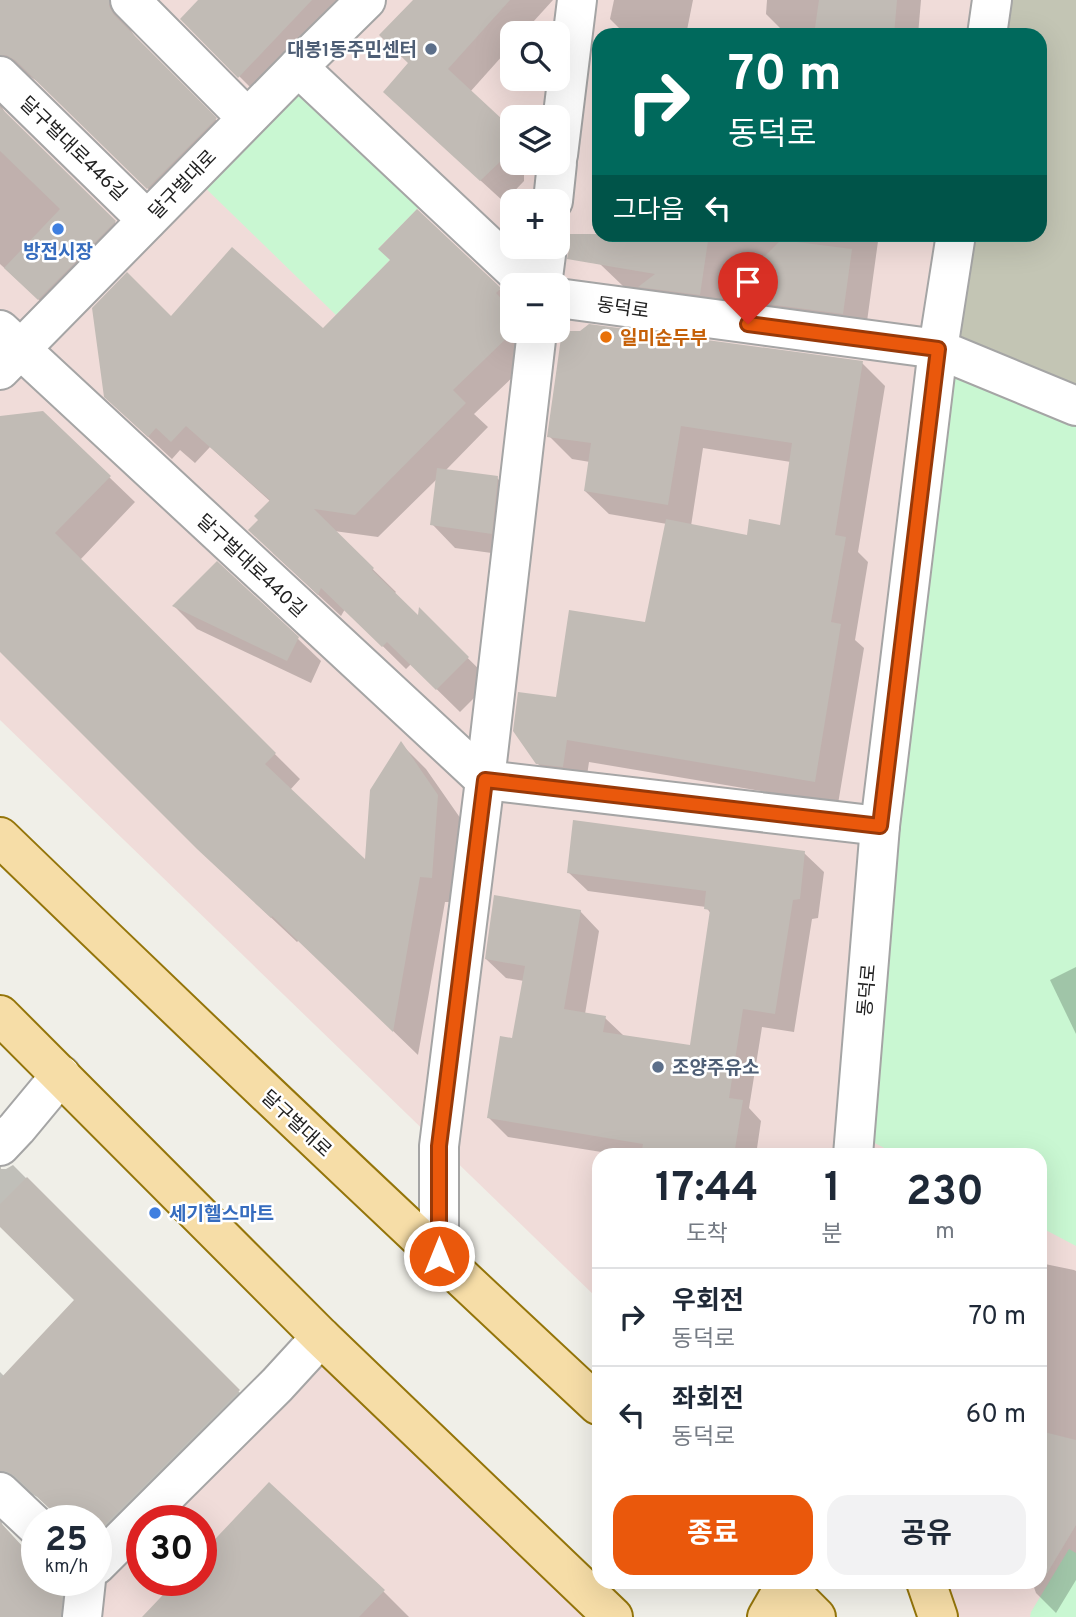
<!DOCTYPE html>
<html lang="ko">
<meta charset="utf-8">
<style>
body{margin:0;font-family:Overpass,"Noto Sans KR",sans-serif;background:#f2f2f3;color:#1f2937;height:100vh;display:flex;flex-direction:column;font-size:26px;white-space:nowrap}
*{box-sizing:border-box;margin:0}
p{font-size:23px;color:#747a83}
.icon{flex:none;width:38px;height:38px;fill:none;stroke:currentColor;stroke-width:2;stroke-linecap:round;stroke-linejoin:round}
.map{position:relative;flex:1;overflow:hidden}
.drawer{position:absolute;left:592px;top:1148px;width:455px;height:441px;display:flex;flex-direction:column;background:#fff;border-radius:21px;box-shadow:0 7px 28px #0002}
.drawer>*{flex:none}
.top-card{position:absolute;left:592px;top:28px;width:455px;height:214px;border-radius:21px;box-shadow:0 7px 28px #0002;background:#00695c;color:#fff;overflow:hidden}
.fabs{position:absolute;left:500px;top:21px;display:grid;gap:14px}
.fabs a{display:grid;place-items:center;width:70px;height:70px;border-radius:14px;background:#fff;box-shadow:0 7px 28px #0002;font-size:35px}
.speed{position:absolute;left:21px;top:1505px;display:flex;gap:14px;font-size:35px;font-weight:700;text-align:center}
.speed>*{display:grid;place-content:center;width:91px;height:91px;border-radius:50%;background:#fff;box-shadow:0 7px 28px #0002;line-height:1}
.speed small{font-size:18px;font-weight:400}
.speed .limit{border:10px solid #d22;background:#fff;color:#111}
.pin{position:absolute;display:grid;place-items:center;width:60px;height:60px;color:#fff;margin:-72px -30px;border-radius:50% 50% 50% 0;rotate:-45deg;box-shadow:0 0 7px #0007}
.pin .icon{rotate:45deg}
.me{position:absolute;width:77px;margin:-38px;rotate:0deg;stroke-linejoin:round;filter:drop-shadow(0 0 5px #0008)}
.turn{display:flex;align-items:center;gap:24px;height:147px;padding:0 21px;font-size:32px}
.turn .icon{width:91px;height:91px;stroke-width:2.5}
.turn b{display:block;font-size:49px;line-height:60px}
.then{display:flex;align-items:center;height:66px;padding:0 21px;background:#0003;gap:14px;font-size:26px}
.eta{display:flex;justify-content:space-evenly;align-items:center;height:119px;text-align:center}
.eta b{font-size:42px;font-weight:700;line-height:49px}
.action{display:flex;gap:14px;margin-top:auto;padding:14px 21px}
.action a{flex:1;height:80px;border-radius:21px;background:#ea580c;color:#fff;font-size:28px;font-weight:700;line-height:80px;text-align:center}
.action a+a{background:#f2f2f3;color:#1f2937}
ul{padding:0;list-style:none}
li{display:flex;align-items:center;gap:21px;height:98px;padding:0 21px;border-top:2px solid #e0e1e3}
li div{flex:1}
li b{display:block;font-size:26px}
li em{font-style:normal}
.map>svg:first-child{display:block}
.commercial{fill:#f0dcd9;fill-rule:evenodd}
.construction{fill:#c3c5b4}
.park{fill:#c9f7d2}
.shadow{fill:#0003;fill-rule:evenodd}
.building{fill:#c1bbb5}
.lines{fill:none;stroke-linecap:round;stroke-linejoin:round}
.minor-casing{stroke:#a5a5a5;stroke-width:42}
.major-casing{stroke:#94750a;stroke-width:42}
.minor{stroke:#fff;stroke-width:38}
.major{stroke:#f6dda7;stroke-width:38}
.route-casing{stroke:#983908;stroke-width:18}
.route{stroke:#ea580c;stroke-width:12}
.service-dot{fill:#5c6f8a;stroke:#fff;stroke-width:2.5}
.shop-dot{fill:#3f7fe0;stroke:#fff;stroke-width:2.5}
.food-dot{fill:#e8710a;stroke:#fff;stroke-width:2.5}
.labels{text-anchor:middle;stroke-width:5;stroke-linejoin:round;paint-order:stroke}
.service-label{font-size:19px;font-weight:bold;fill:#4e5e75;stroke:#fff;text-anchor:end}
.street-label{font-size:19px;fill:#212121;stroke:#fff}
.shop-label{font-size:19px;font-weight:bold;fill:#366cbe;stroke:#fff}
.food-label{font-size:19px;font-weight:bold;fill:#c56008;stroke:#fff;text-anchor:start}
</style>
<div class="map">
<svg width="1076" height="1617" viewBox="0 0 1076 1617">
<rect width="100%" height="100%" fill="#f0efe8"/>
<g class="commercial">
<path d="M0 0H1014L1009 35H598V234L982 235 1000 1155H598V1299L0 720ZM513 33H558V79H513ZM513 117H558V163H513ZM513 201H558V247H513ZM513 285H558V331H513Z"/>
<path d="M1040 1194 1076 1230V1554L1038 1617H940L928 1582H1040Z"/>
<path d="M321 1337 613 1617H82L86 1580H96V1565ZM142 1521H201V1580H142Z"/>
</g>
<path class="construction" d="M987 0H1076V405L938 349 954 235 1040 234V35H982Z"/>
<g class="park">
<path d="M298 67 432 194 379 248 390 260 336 315 192 175Z"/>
<path d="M938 349 1076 406V1246L1040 1227V1155H898L863 1137Z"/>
<path d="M1069 1549 1076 1553V1617H1030L1031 1612Z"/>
</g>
<g class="shadow">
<path d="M0 0H123L131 18 130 29 137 40 238 142 170 210 39 82 29 76 18 77 1 93V105L6 115 137 244 62 321 0 264Z"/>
<path d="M200 0H355L262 99 182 19Z"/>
<path d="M416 0H553L523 33H513V44L470 92 513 133V163H524V181L504 202 408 114 410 63Z"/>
<path d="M614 0H693L686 35H626L610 19Z"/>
<path d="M767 0H921L918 35H787L766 14Z"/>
<path d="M418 212 513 302V331H530L538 353 474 414 488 427 445 471 497 478 520 501 514 556 455 548 432 524 438 478 378 537 334 531 396 592 394 594 419 618 420 611 491 681 460 712 411 664 406 669 345 609 341 616 273 553 260 520 271 502 210 447 195 463 180 450 172 459 130 420 171 318 323 330 392 260Z"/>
<path d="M605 234H879L865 336 662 309 643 290 623 286 600 264Z"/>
<path d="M862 363 885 386 858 552 868 562 855 640 864 648 838 804 589 762 585 789 561 786 537 763 558 699 646 624 667 524 609 514 585 491 590 462 572 459 549 436ZM703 448 791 462 781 527 748 537 691 526Z"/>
<path d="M0 417 109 477 135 502 80 560 300 779 290 790 367 863 401 744 426 769 463 822 457 902H445L418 1055 299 940 297 942 225 874 0 651Z"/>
<path d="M174 606 297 638 321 661 311 683 197 629Z"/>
<path d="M804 853 824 872 818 918 812 919 794 1032 762 1027 749 1108 761 1121 756 1155H620L508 1137 489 1118 513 1040 524 981 506 978 486 959 580 911 599 931 585 1014 605 1018 624 1036 691 1047 711 914 706 907 588 891 568 872Z"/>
<path d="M1076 967V1034L1050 980Z"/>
<path d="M0 1142 10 1152 1 1165V1169H6L13 1165 262 1415 96 1551V1521L56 1513 40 1498 29 1493 1 1511 2 1524 37 1580H53L77 1606 81 1617H0V1372L5 1377 76 1300 0 1224Z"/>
<path d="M1040 1263 1074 1270 1076 1271V1580L1056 1613 1036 1593 1032 1582H1040Z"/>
<path d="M383 1591 409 1617H145Z"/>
</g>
<g class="building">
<path d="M0 0H109V6L114 15 217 118 147 189 15 60 6 55H0Z"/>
<path d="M198 0H312L238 78 180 19Z"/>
<path d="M413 0H510L448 69 503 120V159L480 181 383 92 408 63 379 35Z"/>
<path d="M819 0H897L894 35H814Z"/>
<path d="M0 107 116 221 38 300 4 268 60 209 0 151Z"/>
<path d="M417 209 501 288 496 293 513 311 514 331 453 390 466 403 355 515 314 509 374 568 372 570 418 615 419 607 469 657 436 690 387 642 382 647 321 588 318 595 248 530 258 520 254 516 270 500 186 426 171 442 156 428 148 437 104 397 92 308 127 272 171 316 232 247 323 328 390 260 378 249Z"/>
<path d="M564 234H709L700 295 638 287 655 274 567 259 569 249 567 239Z"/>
<path d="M781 240 852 249 843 314 723 298Z"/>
<path d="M589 324 863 361 835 535 846 537 831 622 841 624 815 782 567 740 563 767 536 764 513 731 518 692 556 697 569 610 645 622 666 519 747 535 749 519 780 525 792 443 681 426 668 505 584 491 591 443 547 437 562 331H580Z"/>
<path d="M43 411 111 476 55 533 276 753 265 764 365 859 370 790 401 741 438 795 432 878 420 877 393 1032 272 916 271 918 197 849 0 652V416Z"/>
<path d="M437 468 498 476 492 534 430 525Z"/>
<path d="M217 561 299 637 287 661 172 606Z"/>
<path d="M573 820 805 851 800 899 793 900 775 1014 743 1009 729 1098 743 1100 734 1155H641L643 1144 487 1118 500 1036 512 1038 525 966 485 959 494 895 581 910 564 1009 606 1016 603 1032 690 1045 710 910 704 909 706 891 567 873Z"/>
<path d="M27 1177 240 1390 101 1528H96V1521H58L52 1511 15 1476 6 1471H0V1379L74 1300 0 1227V1204Z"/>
<path d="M1040 1431 1076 1440V1525L1040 1585Z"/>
<path d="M269 1482 385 1590 359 1617H142L177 1580H201V1554Z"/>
<path d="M0 1522 37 1562V1580H55L62 1601 61 1617H0Z"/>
</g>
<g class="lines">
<g class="minor-casing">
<g id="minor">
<path d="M130 0 247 118"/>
<path d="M987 35 992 0"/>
<path d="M298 67 530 285"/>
<path d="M0 76 147 220"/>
<path d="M558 155 577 0"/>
<path d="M553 201 557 163"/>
<path d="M542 285 547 247"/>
<path d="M558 298 938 349 1076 406"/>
<path d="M0 330 485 780 880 826"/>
<path d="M0 370 298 67 366 0"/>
<path d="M0 1146 17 1128 61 1075"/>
<path d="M853 1155 880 826 938 349 956 234"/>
<path d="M439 1256V1146L485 780 537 331"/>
<path d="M0 1492 37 1527"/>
<path d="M96 1565 277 1385 321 1337"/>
<path d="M82 1617 86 1580"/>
</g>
</g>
<g class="major-casing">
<g id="major">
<path d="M0 837C197 1028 397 1218 598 1405"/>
<path d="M0 1015 321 1337 613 1617"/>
<path d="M781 1582 816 1617"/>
<path d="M926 1582 938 1617"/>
<path d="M767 1617 787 1582"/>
</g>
</g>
<use href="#minor" class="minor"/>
<use href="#major" class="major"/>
</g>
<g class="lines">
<g class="route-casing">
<path id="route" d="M439 1256V1146L485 780 880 826 938 349 748 324"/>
</g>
<use href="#route" class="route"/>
</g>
<g class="service-dot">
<circle cx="431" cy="49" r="7"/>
<circle cx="658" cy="1067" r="7"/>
</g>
<g class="shop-dot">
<circle cx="58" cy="229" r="7"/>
<circle cx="155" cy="1213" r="7"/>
</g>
<circle class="food-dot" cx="606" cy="337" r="7"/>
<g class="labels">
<g class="service-label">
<text x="417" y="56">대봉1동주민센터</text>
<text x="672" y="1074" text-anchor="start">조양주유소</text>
</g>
<g class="street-label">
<text transform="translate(74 148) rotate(44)" y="7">달구벌대로446길</text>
<text transform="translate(182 184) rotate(-46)" y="7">달구벌대로</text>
<text transform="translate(623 307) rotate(8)" y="7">동덕로</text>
<text transform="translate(252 565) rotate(43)" y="7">달구벌대로440길</text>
<text transform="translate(866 990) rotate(-85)" y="7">동덕로</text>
<text transform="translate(297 1123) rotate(43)" y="7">달구벌대로</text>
</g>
<g class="shop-label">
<text x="58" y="258">방전시장</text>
<text x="169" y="1220" text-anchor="start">세기헬스마트</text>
</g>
<g class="food-label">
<text x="620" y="344">일미순두부</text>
</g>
</g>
</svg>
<div class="fabs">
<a><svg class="icon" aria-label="search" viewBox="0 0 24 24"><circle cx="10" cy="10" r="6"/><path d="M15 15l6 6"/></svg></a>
<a><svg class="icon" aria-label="layers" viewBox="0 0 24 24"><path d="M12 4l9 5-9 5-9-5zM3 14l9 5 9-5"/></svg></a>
<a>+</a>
<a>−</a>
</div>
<div class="speed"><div>25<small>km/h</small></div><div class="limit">30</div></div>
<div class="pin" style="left:748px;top:324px;background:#d93025"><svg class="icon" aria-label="arrive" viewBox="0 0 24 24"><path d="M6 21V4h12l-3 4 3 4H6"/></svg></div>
<svg class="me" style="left:439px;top:1256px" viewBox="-20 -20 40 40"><circle r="17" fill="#ea580c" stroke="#fff" stroke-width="3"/><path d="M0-11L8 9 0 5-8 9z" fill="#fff"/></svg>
<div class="top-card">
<div class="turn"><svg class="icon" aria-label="right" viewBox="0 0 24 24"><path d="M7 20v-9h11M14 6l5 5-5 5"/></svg><div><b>70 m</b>동덕로</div></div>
<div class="then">그다음<svg class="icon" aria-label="left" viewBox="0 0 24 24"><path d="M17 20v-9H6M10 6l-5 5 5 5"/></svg></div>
</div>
<section class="drawer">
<div class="eta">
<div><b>17:44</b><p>도착</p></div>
<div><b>1</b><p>분</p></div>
<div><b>230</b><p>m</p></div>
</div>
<ul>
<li><svg class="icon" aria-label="right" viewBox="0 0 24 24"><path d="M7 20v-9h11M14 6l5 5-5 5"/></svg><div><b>우회전</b><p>동덕로</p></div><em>70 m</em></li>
<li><svg class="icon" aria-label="left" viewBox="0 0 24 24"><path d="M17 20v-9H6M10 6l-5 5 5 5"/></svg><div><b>좌회전</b><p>동덕로</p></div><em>60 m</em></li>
</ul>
<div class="action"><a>종료</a><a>공유</a></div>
</section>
</div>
